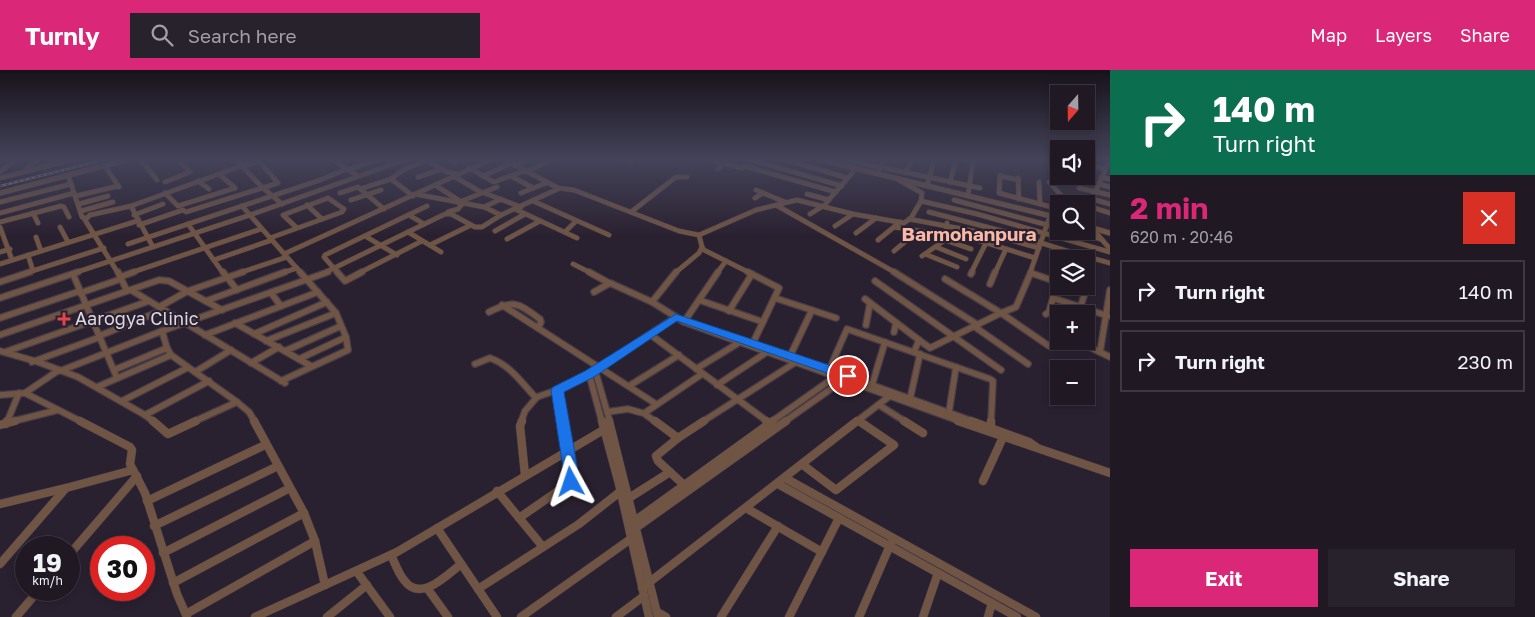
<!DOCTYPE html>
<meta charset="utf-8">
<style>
body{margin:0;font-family:"Golos Text",sans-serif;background:#28222c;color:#f1f3f6;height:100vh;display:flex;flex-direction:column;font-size:19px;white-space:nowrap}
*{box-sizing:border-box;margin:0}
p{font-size:16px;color:#a2a0a6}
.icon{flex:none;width:28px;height:28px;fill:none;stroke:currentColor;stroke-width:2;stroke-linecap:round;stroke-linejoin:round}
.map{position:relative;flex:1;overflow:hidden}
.details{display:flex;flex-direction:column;background:#201924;width:425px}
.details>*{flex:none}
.hud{background:#0b6e4f;color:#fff;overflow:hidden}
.needle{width:32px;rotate:200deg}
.controls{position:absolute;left:1050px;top:15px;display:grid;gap:10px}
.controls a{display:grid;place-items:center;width:45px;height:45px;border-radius:0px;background:#201924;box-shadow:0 2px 8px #0003,0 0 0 1px #3d3841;font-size:25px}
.speed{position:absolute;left:15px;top:466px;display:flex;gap:10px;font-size:25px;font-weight:700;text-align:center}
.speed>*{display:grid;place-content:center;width:65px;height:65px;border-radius:50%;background:#201924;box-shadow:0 2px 8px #0003,0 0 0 1px #3d3841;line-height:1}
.speed small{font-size:12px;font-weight:400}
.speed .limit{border:8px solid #d22;background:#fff;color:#111}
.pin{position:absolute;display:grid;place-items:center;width:42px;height:42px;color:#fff;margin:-21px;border:2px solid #fff;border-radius:50%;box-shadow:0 1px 5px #0007}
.me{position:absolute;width:55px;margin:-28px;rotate:355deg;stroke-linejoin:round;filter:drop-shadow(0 0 4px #0008)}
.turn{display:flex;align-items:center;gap:18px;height:105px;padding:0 20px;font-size:22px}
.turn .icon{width:65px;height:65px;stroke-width:2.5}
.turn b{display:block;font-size:35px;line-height:42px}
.round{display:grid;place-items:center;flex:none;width:52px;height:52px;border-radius:0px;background:#28222c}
.summary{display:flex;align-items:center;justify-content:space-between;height:85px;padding:0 20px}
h1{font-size:30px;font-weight:700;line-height:38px;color:#db2777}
.button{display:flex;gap:10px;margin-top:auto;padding:10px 20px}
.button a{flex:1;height:58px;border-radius:0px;background:#db2777;color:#fff;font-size:20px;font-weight:700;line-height:58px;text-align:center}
.button a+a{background:#28222c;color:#f1f3f6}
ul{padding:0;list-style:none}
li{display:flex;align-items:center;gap:15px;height:62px;margin:0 10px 8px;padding:0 10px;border:2px solid #3d3841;border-radius:0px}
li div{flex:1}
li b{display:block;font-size:19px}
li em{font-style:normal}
header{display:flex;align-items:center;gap:30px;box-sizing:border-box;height:70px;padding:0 25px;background:#db2777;color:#fff}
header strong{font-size:24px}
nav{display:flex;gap:28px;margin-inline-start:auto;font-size:18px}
.search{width:350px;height:45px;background:#28222c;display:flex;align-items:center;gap:12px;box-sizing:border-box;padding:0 18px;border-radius:0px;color:#a2a0a6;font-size:19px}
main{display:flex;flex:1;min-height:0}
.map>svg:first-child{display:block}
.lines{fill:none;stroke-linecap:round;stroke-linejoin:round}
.minor-far2-casing{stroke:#473e4c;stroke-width:5.5}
.minor-far1-casing{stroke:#473e4c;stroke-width:8}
.minor-casing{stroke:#473e4c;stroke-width:9}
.tertiary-casing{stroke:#473e4c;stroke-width:6}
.minor-far2{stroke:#705544;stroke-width:4.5}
.minor-far1{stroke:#705544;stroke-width:5.5}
.minor{stroke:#705544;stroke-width:8}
.tertiary{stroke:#705544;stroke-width:5}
.rail-casing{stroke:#928b97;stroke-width:2.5}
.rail{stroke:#2a2130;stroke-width:1;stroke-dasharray:3;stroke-linecap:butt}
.route{fill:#1a73e8;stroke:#114b97}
.health-dot{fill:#e0444e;stroke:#2a2130;stroke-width:2}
.labels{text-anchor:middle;stroke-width:4.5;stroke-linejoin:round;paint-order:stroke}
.poi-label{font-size:18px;fill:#ded8e2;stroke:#2a2130;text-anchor:start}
.neighbourhood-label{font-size:19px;font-weight:bold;fill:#fab9a7;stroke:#2a2130}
</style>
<header>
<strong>Turnly</strong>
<div class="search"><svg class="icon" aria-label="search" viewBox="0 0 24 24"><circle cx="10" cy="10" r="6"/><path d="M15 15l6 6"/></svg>Search here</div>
<nav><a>Map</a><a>Layers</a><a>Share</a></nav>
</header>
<main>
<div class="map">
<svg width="1110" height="547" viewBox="0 0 1110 547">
<rect width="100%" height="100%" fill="#2a2130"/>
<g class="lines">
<g class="minor-far2-casing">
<g id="minor-far2">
<path d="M140 89 157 110"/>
<path d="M332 89 358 106"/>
<path d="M449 89 455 92"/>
<path d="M504 89 558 118 574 120 679 161 699 165 702 177 699 183 675 203"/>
<path d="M624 89 631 92"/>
<path d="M748 89 842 116"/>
<path d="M782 89 848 108"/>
<path d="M845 89 880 98"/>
<path d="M962 89 973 92 968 125"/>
<path d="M426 90 447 102 459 104"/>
<path d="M711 90 742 98"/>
<path d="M237 91 262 117 282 134"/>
<path d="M1086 95 1105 99"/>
<path d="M105 96 119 117"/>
<path d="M515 96 529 89"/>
<path d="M744 96 836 122"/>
<path d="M880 97 980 118"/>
<path d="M469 98 494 112 524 101"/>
<path d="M718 99 724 93"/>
<path d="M348 100 379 89"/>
<path d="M879 100 885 89"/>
<path d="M0 102 16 89"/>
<path d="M23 102 39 89"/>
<path d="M526 102 554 89"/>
<path d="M905 103 912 89"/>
<path d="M219 104 235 118"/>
<path d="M68 105 82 147 85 148"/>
<path d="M1000 105 999 123 1059 139"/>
<path d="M483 106 512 93"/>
<path d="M511 106 533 118"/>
<path d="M1000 106 1019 110"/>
<path d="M418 107 442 99"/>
<path d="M455 107 479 121 521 137"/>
<path d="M1101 107 1110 109"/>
<path d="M0 108 75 89"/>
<path d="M1018 108 1019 129"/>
<path d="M391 109 413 126"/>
<path d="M899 110 922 123 921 131 977 144 1110 182"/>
<path d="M198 111 209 119"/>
<path d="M165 112 190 102 178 89"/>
<path d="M950 112 956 89"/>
<path d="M1039 112 1040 134"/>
<path d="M1049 112 1069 134"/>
<path d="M1099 114 1110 117"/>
<path d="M435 115 463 133 458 139 448 142"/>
<path d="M927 116 934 89"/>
<path d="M1079 118 1110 125"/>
<path d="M360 119 391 109 403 100 430 89"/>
<path d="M756 120 785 132"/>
<path d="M165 123 178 136 235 118"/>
<path d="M340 123 358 117 384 139"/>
<path d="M521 123 546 113"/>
<path d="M415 124 484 137 501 145"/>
<path d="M807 124 829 130"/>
<path d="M76 126 118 116"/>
<path d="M755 128 763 123"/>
<path d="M1092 129 1110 134"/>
<path d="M351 130 381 120"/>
<path d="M954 130 1059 158"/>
<path d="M462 131 497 117"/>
<path d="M533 131 609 165"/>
<path d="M0 132 71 114"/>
<path d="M79 134 108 126"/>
<path d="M307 135 322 149"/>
<path d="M776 135 896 203"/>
<path d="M242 136 301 203"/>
<path d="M1088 136 1110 143"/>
<path d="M484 137 501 129"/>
<path d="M825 137 826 133 853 102V99"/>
<path d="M515 139 577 168"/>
<path d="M81 141 113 132"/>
<path d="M631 142 676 107H687"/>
<path d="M929 142 1006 162 1067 181 1064 189"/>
<path d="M1086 142 1110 90"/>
<path d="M0 143 74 123"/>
<path d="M33 143 38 153"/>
<path d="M810 144 823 136"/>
<path d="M134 145 163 134"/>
<path d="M409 145 424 154"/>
<path d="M909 149 989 164 1039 178"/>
<path d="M0 152 61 136 64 137 69 147"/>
<path d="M900 152 894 157 977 170 1035 188"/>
<path d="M188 154 223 203"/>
<path d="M139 155 183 140 186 142 278 113 258 90"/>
<path d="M835 156 853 144"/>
<path d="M0 157 12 190"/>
<path d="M60 157 68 172"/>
<path d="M1091 157 1110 179"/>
<path d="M495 161 525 144"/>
<path d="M1072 161 1101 169"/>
<path d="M408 162 441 182"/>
<path d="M565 162 576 151"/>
<path d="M856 163 876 148"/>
<path d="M699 165 756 140 797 130 853 144 904 153 911 148 921 131"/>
<path d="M365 166 397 185"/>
<path d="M36 167 41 181"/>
<path d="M270 168 342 142 344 139 328 128 283 145 297 158"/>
<path d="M507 169 540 151"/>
<path d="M878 170 894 157"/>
<path d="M945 170 971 179"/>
<path d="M128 174 320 110 347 99"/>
<path d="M430 175 471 155"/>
<path d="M153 177 131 136 241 96 259 92"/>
<path d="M702 177 704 180 750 203"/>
<path d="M936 177 966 189"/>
<path d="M894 181 918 161"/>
<path d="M1067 181 1110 193"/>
<path d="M0 182 10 179"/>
<path d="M284 184 492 89"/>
<path d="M925 184 957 197"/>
<path d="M28 185 33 201"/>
<path d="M922 186 945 170 947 153"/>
<path d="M1092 188V203"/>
<path d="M214 190 272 170"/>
<path d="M0 194 137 151"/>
<path d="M573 194 591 203"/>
<path d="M26 203 104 178"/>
<path d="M74 203 250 145 407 89"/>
<path d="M118 203 85 150 90 145 131 136"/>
<path d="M130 203 261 159"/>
<path d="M239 203 287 187"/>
<path d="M282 203 297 198"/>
<path d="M324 203 445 144H451L475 157H482L501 145 560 118"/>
<path d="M338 203 324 187 325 185 427 136"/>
<path d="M359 203 422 171"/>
<path d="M717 203 726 191"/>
<path d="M971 203 986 173"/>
<path d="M995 203 1006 179"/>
<path d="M1030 203 1050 146"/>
</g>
</g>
<g class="minor-far1-casing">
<g id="minor-far1">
<path d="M118 202 127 221"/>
<path d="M223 202 237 220"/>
<path d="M337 202 345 211 362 202"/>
<path d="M589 202 609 213"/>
<path d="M748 202 779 218 753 273"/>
<path d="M894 202 978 255"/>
<path d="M1031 203 1057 212"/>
<path d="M73 204 117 308"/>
<path d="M971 204 972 202"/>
<path d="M120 207 134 202"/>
<path d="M945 209 1001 243 1016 237 1031 202"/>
<path d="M875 211 1001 300"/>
<path d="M0 212 30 202"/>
<path d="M990 214 995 202"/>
<path d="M131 220 285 313"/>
<path d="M594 222 610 213 652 232 684 252 962 352"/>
<path d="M80 223 121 209"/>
<path d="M271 223 281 236"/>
<path d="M0 228 78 202"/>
<path d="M775 228 836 248"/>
<path d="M1053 228 1108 246"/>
<path d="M865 229 919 270"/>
<path d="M699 230 763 252"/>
<path d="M206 231 285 202"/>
<path d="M652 232 676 202"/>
<path d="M502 235 656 334"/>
<path d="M159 237 188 221 243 202"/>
<path d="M729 241 752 204"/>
<path d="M489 242C514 229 518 233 540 249L541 252 538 258"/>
<path d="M1046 244 1049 242 1059 206"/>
<path d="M1078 244 1092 202"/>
<path d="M0 248 80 221"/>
<path d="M686 249 718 202"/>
<path d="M235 253 311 296"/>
<path d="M866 255 870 233"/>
<path d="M975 257 1028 294"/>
<path d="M162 261 167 278"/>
<path d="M894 262 896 253"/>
<path d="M254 264 327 232"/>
<path d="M0 265 159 210 169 211 222 240"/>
<path d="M205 265 318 222"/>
<path d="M651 265 768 352"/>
<path d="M99 266 163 240"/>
<path d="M266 271 336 243 300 202"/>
<path d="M1077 271 1110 287"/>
<path d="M0 281 38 292 78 307 145 345 154 352"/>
<path d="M285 281 341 256"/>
<path d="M5 282 149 231"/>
<path d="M914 282 919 270 930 278 1001 243 1049 276"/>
<path d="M1100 282 1110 220"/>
<path d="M790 286 812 240"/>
<path d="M794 287 975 352"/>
<path d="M299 289 346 267"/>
<path d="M32 292 100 267"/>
<path d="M251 293 279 277"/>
<path d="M475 294 490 288C510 295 522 313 536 328"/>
<path d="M696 299 740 272"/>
<path d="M114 300 167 278 171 285"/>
<path d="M595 300 610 352"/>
<path d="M829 300 847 259 990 309 993 311 991 352"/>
<path d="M60 301 162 261 328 202"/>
<path d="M195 302 231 280"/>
<path d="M589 304 602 352"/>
<path d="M281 311 348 280 346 267 336 243"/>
<path d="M717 315 767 282"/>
<path d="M872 315 885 272"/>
<path d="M629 316 679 285"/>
<path d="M97 317 171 285 237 332 193 352"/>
<path d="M557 320 563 352"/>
<path d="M25 323 59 300"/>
<path d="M0 325 25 323 82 352"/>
<path d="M910 329 920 284"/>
<path d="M122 331 187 298"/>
<path d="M237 332 249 342 255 352"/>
<path d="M879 335 906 352"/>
<path d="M607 342 628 339 646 344"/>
<path d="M949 342 956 297"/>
<path d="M145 345 209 311"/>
<path d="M859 351 861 352"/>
<path d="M7 352 19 323"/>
<path d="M10 352 58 340"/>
<path d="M521 352 525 341 537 327 557 320 589 304 676 247"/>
<path d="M656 352 646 345V342L702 304"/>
<path d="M702 352 796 292"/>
<path d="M771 352 836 306"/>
<path d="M784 352 845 309"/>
<path d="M856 352 891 325"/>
</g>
</g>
<g class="minor-casing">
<g id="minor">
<path d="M80 351 130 377 132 380 130 394 145 423 177 524 187 547"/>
<path d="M153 351 168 364 196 351"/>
<path d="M254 351 304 443 315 471 325 515"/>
<path d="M522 351 520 356 525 405"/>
<path d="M602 351 619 414 649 547"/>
<path d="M609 351 658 547"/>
<path d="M655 351 678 368 656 386 658 391 684 415"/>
<path d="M766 351 770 354"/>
<path d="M904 351 923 363"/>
<path d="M958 351 1110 403"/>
<path d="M971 351 1029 372 1036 377"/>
<path d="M6 354 7 351"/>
<path d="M0 355 15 351"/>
<path d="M991 358V351"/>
<path d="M678 368 704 351"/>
<path d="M803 395 836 420 894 375 859 351"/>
<path d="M785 408 1036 547"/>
<path d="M983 411 1004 365"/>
<path d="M778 414 1017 547"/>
<path d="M497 421 543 477"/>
<path d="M629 428 670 402"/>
<path d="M147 431 265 375"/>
<path d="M0 434 66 418"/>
<path d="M746 438 822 482"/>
<path d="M519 448 571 412 572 406 562 351"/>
<path d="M629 455 773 351"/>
<path d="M154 456 278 396"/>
<path d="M437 458 497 547"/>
<path d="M630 462 786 351"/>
<path d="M163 483 290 418"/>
<path d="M69 485 137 406"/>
<path d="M391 485C395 493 398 503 404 510 420 533 446 506 461 494"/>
<path d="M0 494 66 418 133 400"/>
<path d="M357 502 390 547"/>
<path d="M173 513 304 443"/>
<path d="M427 518 448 547"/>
<path d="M642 518 857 351"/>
<path d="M478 519 579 454 621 421"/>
<path d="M657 542 666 547"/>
<path d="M186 544 315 471"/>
<path d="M16 547 39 520"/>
<path d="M255 547 397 482 605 359"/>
<path d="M327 547 367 515"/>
<path d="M521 547 632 468"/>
<path d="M616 547 644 526"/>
<path d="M721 547 778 456"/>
<path d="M789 547 839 448"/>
<path d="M859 547 891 473"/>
<path d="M923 547 938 503"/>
<path d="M988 547 992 533"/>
</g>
</g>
<g class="tertiary-casing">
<g id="tertiary">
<path d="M817 89 1059 148"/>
<path d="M0 123 130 89"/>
<path d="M1086 156 1110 163"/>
</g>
</g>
<use href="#minor-far2" class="minor-far2"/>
<use href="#minor-far1" class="minor-far1"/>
<use href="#minor" class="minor"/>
<use href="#tertiary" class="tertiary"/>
<g class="rail-casing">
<path id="rail" d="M0 116 107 89"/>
</g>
<use href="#rail" class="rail"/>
</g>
<linearGradient id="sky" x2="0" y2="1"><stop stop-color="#17121a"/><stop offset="0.54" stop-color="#444359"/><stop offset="1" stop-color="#444359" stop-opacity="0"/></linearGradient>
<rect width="1110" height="166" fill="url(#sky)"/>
<path class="route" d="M676 244 853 303 855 306 853 309H844L677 251 594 307 564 322 579 406 576 417 571 418 566 417 551 320 553 317 585 301Z"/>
<path class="health-dot" d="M61.5 241.5h5v5h5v5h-5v5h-5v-5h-5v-5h5z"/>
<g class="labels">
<g class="poi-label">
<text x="75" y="255">Aarogya Clinic</text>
</g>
<g class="neighbourhood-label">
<text x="969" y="171">Barmohanpura</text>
</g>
</g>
</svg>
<div class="controls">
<a><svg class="needle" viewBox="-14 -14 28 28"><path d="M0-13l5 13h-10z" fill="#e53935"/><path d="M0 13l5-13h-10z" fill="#a2a0a6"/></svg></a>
<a><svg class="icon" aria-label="sound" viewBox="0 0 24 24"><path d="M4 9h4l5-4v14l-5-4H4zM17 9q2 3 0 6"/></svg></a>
<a><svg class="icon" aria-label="search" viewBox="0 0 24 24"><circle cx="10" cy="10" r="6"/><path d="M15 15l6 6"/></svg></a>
<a><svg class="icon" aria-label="layers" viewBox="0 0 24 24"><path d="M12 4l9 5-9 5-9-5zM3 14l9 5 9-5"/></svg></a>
<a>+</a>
<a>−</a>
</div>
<div class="speed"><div>19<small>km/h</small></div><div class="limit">30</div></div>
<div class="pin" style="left:848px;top:306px;background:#d93025"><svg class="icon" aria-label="arrive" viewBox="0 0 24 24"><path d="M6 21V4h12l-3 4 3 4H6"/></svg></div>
<svg class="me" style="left:571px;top:412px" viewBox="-20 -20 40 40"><path d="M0-17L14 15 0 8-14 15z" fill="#1a73e8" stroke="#fff" stroke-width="4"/></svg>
</div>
<section class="details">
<div class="hud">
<div class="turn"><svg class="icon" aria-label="right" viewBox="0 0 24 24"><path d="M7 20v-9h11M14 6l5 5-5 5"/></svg><div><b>140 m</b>Turn right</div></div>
</div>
<div class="summary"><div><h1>2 min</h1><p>620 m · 20:46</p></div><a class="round" style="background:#d93025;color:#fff"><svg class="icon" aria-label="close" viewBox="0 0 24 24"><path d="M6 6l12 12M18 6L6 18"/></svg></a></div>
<ul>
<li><svg class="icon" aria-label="right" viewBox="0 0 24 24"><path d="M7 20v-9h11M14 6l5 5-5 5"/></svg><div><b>Turn right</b></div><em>140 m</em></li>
<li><svg class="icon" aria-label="right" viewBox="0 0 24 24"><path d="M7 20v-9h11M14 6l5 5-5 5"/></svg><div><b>Turn right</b></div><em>230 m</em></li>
</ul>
<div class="button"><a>Exit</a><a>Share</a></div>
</section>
</main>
